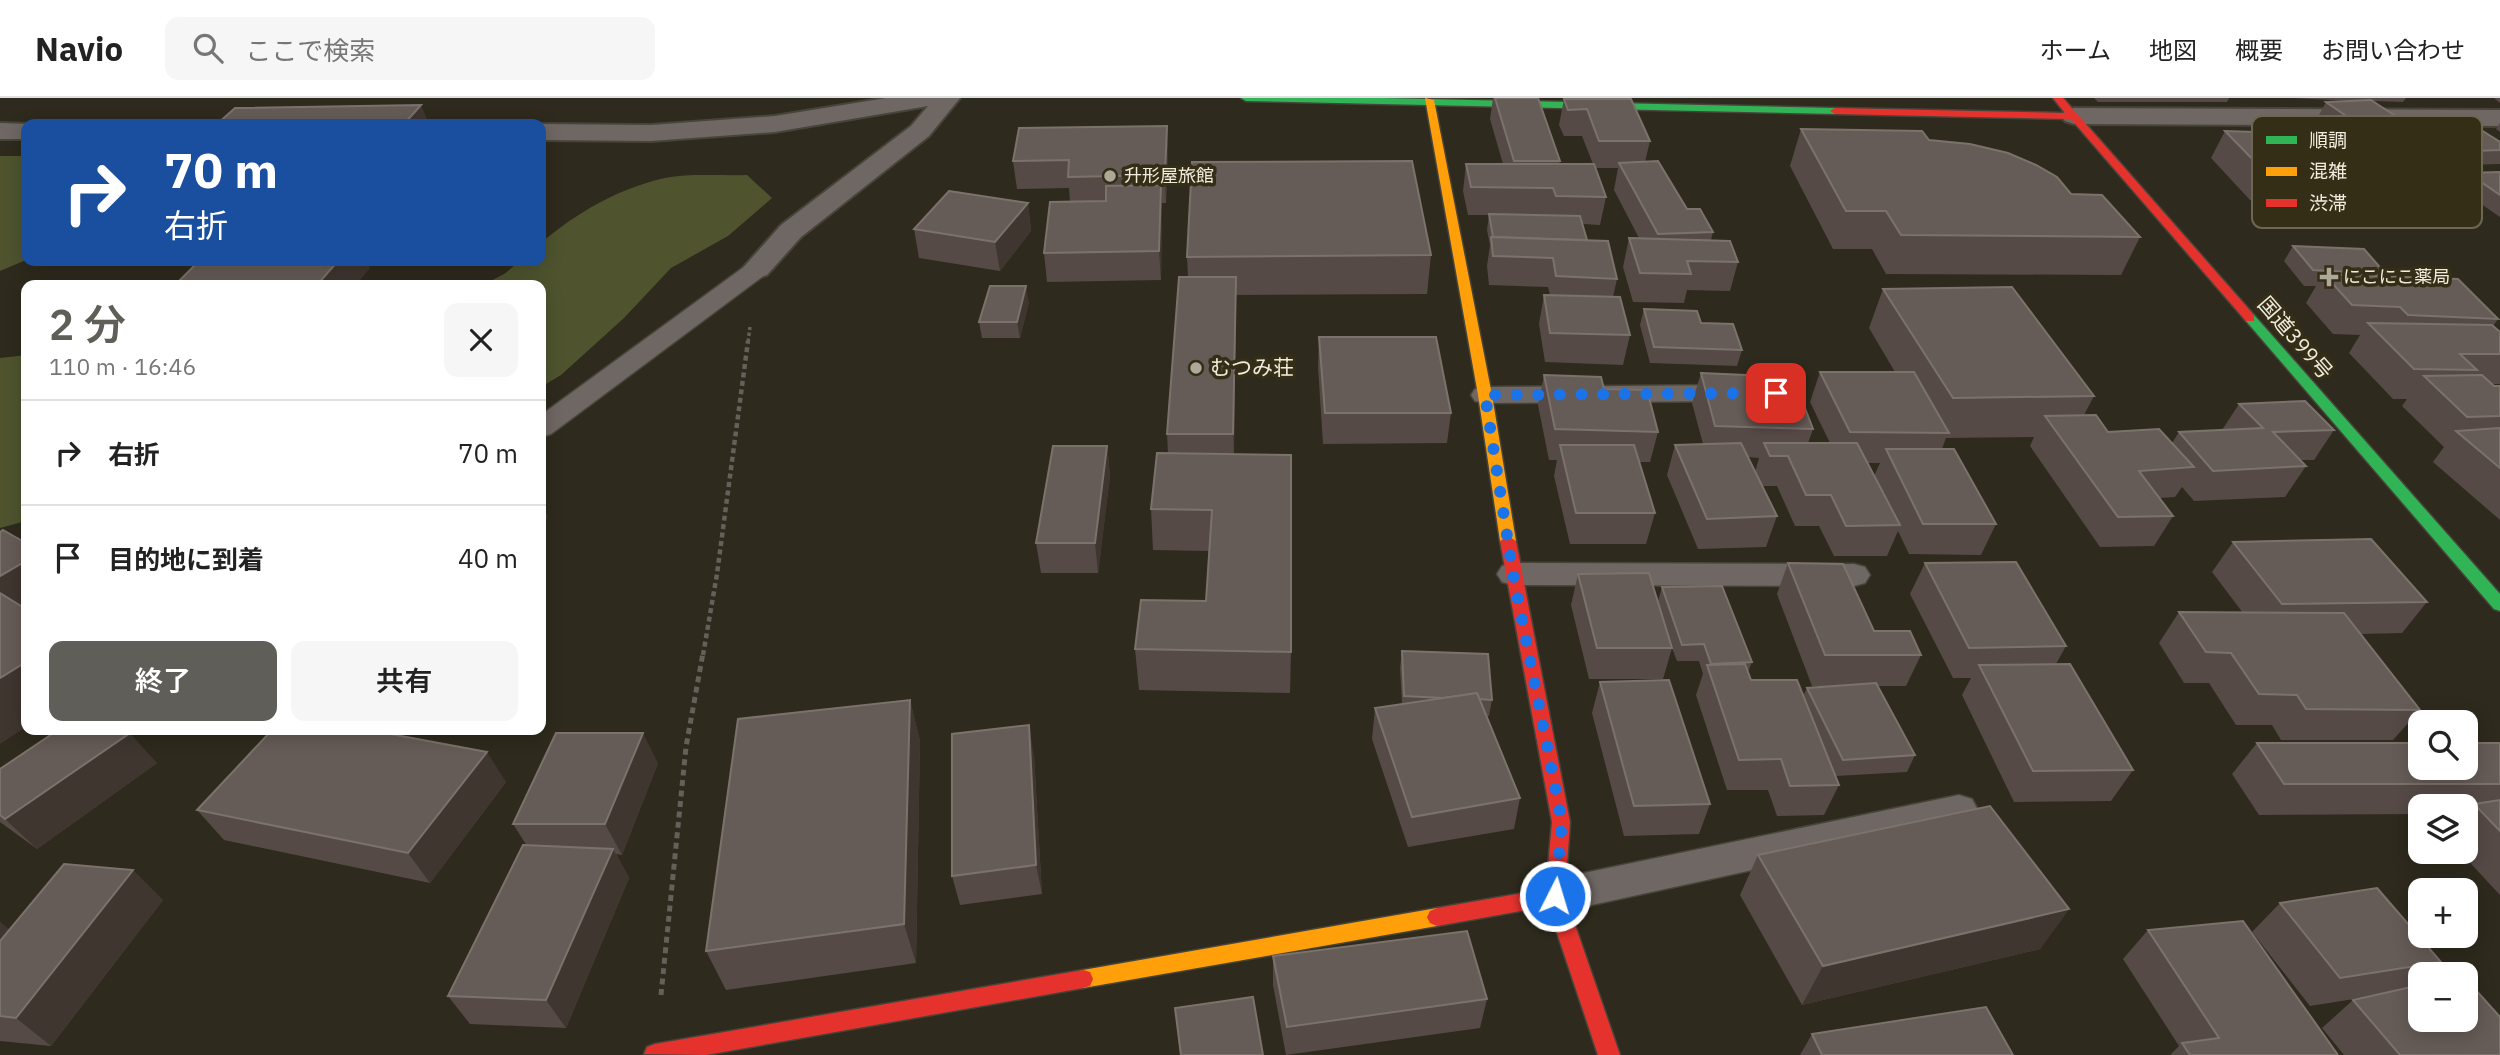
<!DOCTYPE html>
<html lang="ja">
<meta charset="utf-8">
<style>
body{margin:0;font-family:"IBM Plex Sans","Noto Sans JP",sans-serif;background:#f6f6f6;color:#222;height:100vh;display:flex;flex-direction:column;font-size:26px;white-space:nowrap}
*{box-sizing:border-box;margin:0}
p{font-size:23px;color:#767676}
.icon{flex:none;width:38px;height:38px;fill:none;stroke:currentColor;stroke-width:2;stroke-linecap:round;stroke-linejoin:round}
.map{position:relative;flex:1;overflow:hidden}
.drawer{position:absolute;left:21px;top:182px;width:525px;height:455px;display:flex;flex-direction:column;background:#fff;border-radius:14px;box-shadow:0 4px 18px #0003}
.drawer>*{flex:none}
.banner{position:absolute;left:21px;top:21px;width:525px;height:147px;border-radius:14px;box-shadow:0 4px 18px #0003;background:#1a4fa0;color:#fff;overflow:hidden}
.buttons{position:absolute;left:2408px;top:612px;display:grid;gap:14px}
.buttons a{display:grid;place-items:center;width:70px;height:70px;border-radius:14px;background:#fff;box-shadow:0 4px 18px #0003;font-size:35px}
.pin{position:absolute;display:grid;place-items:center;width:60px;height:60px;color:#fff;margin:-30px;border-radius:14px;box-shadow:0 4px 10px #0006}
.me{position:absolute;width:77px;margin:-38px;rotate:5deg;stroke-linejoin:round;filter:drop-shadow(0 0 5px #0008)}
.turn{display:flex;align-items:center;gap:24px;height:147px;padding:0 28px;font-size:32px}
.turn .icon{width:91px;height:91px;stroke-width:2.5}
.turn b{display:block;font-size:49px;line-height:60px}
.round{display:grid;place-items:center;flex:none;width:74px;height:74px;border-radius:14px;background:#f6f6f6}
.summary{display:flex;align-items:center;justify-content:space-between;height:119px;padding:0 28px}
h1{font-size:42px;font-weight:600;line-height:52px;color:#605e58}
.primary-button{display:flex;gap:14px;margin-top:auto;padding:14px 28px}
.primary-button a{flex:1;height:80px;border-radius:14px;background:#605e58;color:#fff;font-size:28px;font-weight:600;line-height:80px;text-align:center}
.primary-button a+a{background:#f6f6f6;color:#222}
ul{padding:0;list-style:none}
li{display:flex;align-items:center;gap:21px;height:105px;padding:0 28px;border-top:2px solid #e0e0e0}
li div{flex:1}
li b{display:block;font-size:26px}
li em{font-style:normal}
header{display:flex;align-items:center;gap:42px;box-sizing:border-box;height:98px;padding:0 35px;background:#fff;border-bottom:2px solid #e0e0e0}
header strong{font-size:33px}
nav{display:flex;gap:38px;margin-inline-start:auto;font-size:24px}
.search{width:490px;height:63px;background:#f6f6f6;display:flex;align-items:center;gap:18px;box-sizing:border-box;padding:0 24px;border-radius:14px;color:#767676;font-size:26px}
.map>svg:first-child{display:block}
.green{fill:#4f542f}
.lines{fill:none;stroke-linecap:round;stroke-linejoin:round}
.lane-casing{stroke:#47443a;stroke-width:3}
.street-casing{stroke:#47443a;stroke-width:4}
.fast-casing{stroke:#47443a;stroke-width:3}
.slow-casing{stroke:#47443a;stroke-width:3}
.jam-casing{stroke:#47443a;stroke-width:3}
.path-far2{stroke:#656059;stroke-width:3.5;stroke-dasharray:3.5 2.5;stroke-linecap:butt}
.path-far1{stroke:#656059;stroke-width:4.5;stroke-dasharray:5 3.5;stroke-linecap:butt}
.path{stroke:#656059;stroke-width:5;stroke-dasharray:6 4.5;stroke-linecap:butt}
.lane{fill:#6f6763;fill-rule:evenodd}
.street{fill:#6f6763;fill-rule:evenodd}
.fast{fill:#30b455;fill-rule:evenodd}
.slow{fill:#ff9f0a;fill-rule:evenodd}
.jam{fill:#e5322d;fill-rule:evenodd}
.wall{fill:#564a47;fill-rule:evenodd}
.shaded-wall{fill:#3f3630}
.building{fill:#665c57;stroke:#7c726c;stroke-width:2}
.route{stroke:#1a73e8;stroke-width:12;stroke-dasharray:0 21.6}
.poi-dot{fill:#aca89a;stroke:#352e16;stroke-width:2.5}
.labels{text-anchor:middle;stroke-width:7;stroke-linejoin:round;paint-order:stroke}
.far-poi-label{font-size:18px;fill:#f0ecdd;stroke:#352e16;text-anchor:start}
.street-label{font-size:21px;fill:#f0ecdd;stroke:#352e16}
.poi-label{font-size:21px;fill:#f0ecdd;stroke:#352e16;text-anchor:start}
.key{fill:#352e16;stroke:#6d6752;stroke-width:2}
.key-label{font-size:19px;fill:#f0ecdd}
</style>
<header>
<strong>Navio</strong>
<div class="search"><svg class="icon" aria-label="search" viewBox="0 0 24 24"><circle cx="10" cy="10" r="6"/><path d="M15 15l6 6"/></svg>ここで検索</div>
<nav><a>ホーム</a><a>地図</a><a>概要</a><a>お問い合わせ</a></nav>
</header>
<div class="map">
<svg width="2500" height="957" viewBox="0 0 2500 957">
<rect width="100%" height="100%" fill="#2e2a1d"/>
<g class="green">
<path d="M0 58H26V162L0 173Z"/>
<path d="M747 77 772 100 728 138 671 170 624 220 561 277 541 289V187H483L504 176 520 163H541V145C576 115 619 90 665 80 690 75 721 78 747 77Z"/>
<path d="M26 257V423L0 430V260Z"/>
</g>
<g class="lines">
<g class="lane-casing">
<g id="lane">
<path d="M757 164 766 166 769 171 766 176 551 336 541 339V317L748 166Z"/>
<path d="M1737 287 1747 289 1751 295 1747 301 1737 303 1485 305 1475 303 1471 297 1475 291 1485 289Z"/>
<path d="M1513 465 1854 466 1865 469 1870 477 1865 485 1854 488 1513 487 1502 484 1497 476 1502 468Z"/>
<path d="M1959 697 1972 701 1978 712 1972 723 1959 727 1555 815 1541 810 1535 798 1541 786 1555 781Z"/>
</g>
</g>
<g class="street-casing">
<g id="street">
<path d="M886 0H960L929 38 801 139 767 177 757 180 747 177 742 171 781 127 911 28 928 8 775 34 651 43 541 42V26L651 27 775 18Z"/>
<path d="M2074 10 2500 12V28L2074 26 2065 23 2061 18 2065 13Z"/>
<path d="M0 25 30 26H26V41H0Z"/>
</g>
</g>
<g class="fast-casing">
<g id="fast">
<path d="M1241 0H1384L1835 10 1840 13 1835 16 1246 3Z"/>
<path d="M2250 216 2254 217 2500 496V513L2494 511 2246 223 2244 220Z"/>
</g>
</g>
<g class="slow-casing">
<g id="slow">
<path d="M1425 0 1434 2 1492 297 1516 443 1508 448 1500 443 1478 297Z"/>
<path d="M1437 810 1444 813 1447 819 1444 825 1437 828 1083 890 1076 888 1073 881 1076 874 1083 872Z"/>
</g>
</g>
<g class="jam-casing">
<g id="jam">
<path d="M2053 0H2063L2254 217V223H2246L2071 21 1835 16 1830 13 1835 10 2065 15Z"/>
<path d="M1508 438 1516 443 1570 724 1565 798 1620 957H1598L1548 808 1437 828 1430 825 1427 819 1430 813 1437 810 1546 791 1552 724 1500 443Z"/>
<path d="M1083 872 1090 874 1093 881 1090 888 1083 890 706 957 644 956 647 949 655 946Z"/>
</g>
</g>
<path class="path-far2" d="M748 244 750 229"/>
<path class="path-far1" d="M703 557 717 476 748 243"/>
<path class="path" d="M661 897 686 649 703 555"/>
<use href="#lane" class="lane"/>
<use href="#street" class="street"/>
<use href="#fast" class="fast"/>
<use href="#slow" class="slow"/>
<use href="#jam" class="jam"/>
</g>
<g class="wall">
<path d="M1493 0H1538L1560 63 1559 66H1593L1582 38H1564L1559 27 1564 1 1650 43 1645 64 1687 111 1713 134 1711 142 1738 164 1730 193 1687 192 1684 205 1633 204 1623 169 1629 140H1639L1614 92 1618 70H1596L1606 99 1600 127 1583 126 1587 142 1617 181 1613 199 1630 237 1623 267 1545 264 1539 226 1544 197H1550L1548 189 1489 187 1487 168 1490 147 1487 132 1489 117H1468L1463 93 1466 66H1503L1490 21Z"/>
<path d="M2094 0H2229L2227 4H2098Z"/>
<path d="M2292 0H2406L2403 4 2373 3 2416 31 2423 19 2500 44V66L2465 67 2434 47 2418 72 2368 74 2383 87 2366 115H2280L2267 103 2250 102 2211 60 2225 33 2256 34 2255 33 2262 18 2312 30 2326 4 2351 3ZM2337 61 2345 67H2334Z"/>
<path d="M2494 0H2500V5Z"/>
<path d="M2500 25V34L2496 31Z"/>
<path d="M1167 28 1168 55 1166 105H1162L1161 182 1047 184 1044 155 1070 104 1069 90 1017 91 1013 63Z"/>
<path d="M1801 31 1929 42 2071 96 2140 139 2121 177 1886 176 1872 151H1833L1790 68Z"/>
<path d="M2500 74V119L2458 90 2468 75Z"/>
<path d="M1028 105 1031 133 1000 173 919 160 914 131Z"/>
<path d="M2293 148 2386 176 2385 178 2498 221 2493 228 2500 234V286H2492L2494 288H2500V422L2433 364 2444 349 2402 308 2407 301H2393L2349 255 2360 237 2333 236 2306 205 2316 188H2304L2284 163Z"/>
<path d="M1431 157 1427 196 1236 197 1234 356 1291 554 1290 595 1139 592 1135 551 1206 503 1209 453 1153 452 1151 411 1168 355 1167 336 1188 179 1187 159Z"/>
<path d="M1883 191 2094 298 2084 317 2108 334 2172 345 2179 334 2222 332 2239 306 2334 332 2314 362H2301L2306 368 2285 399 2194 403 2182 389 2175 399 2160 400 2173 418 2154 448 2100 449 2030 348 2034 339 1946 340 1942 351 1996 426 1981 457 1909 456 1898 433 1887 458H1834L1819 428H1795L1777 388H1762L1777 418 1766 449 1698 451 1667 377 1675 347 1703 346 1692 305 1701 275 1813 331 1808 345H1830L1810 304 1820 274H1895L1869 230ZM1748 359 1759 360 1755 374ZM1867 365H1880L1874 378Z"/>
<path d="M1029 204 1020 240H982L979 224Z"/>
<path d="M1644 211 1701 225 1742 252 1737 268 1650 265 1640 227Z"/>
<path d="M1319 239 1451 315 1447 345 1323 346 1318 269Z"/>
<path d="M1544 277 1604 291 1658 334 1650 364H1639L1655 415 1646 446H1570L1554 378 1557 362H1549L1538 307Z"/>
<path d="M1107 348 1110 378 1098 475H1041L1036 445Z"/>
<path d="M2233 444 2427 504 2402 535 2361 536 2420 612 2393 642H2281L2272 627H2236L2209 585H2184L2159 545 2179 514 2243 515 2212 474Z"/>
<path d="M1788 465 1874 533 1921 557 1906 588H1878L1915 657 1907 674 1836 678 1839 687 1824 717 1777 718 1768 692H1727L1696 597 1703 576 1699 563H1677L1672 550 1663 581H1589L1571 507 1578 476 1658 503 1662 489 1752 564 1748 574 1751 582 1803 598 1807 590 1833 588H1812L1777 496Z"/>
<path d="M1925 465 2066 548 2056 566 2133 672 2111 703 2014 704 1962 597 1971 580H1953L1910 496Z"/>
<path d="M1402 553 1492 602 1489 618H1486L1520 700 1514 731 1408 749 1372 641 1375 610 1402 606 1400 570Z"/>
<path d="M1600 584 1710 706 1699 736 1624 738 1592 615Z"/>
<path d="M910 602 920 643 916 865 726 892 706 853Z"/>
<path d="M2257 645H2500V797L2460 754H2466V709H2420V716L2259 717 2232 676Z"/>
<path d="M1034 658 1042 796 960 807 952 778Z"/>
<path d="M157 665 37 751 0 724V671Z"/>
<path d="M658 665 622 757 616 756 629 780 566 930 470 926 448 898 527 748 513 726Z"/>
<path d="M506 684 430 785 224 742 197 712Z"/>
<path d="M1758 757 2069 811 2040 851 1802 907 1740 797Z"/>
<path d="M163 802 51 948 0 943V824L9 832Z"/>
<path d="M2280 805 2441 864 2426 877H2420V882L2412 889 2500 957H2344L2322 930 2353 902 2360 900 2310 908 2252 834Z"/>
<path d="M2148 832 2338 957H2170L2179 948 2123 861Z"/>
<path d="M1273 858 1487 901 1480 930 1286 957 1273 887Z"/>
<path d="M1175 910 1263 957H1180Z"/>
<path d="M1812 936 2013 957H1800Z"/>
</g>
<g class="shaded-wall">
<path d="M421 7 429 26H404Z"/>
<path d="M1167 28 1168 55 1166 105 1165 77Z"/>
<path d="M1161 87 1162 115 1161 182 1159 153Z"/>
<path d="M1028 105 1031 133 1000 173 995 144Z"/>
<path d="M338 163H366L370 170 356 187H317Z"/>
<path d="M1236 179V208L1233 367V336Z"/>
<path d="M1026 188 1029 204 1020 240 1017 224Z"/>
<path d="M1107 348 1110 378 1098 475 1095 445Z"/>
<path d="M541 403 548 419 541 431Z"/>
<path d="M26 463V525L0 503V478Z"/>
<path d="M26 564V629L0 646V580Z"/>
<path d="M910 602 920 643 916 865 904 826Z"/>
<path d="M1029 627 1034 658 1042 796 1036 767Z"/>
<path d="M130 635 157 665 37 751 5 721Z"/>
<path d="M643 635 658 665 622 757 605 726Z"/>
<path d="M487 654 506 684 430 785 408 755Z"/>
<path d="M613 751 629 780 566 930 546 902Z"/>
<path d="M133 772 163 802 51 948 16 920Z"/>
<path d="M2069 811 2040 851 1802 907 1823 868Z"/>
<path d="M0 824 11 833 0 844Z"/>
</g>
<g class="building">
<path d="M1495 0H1538L1560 63H1514Z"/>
<path d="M1564 1H1631L1650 43H1599L1587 11 1568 12Z"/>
<path d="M2371 2 2435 44 2371 47 2335 22H2352L2326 4Z"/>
<path d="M421 7 404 26H217L235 10Z"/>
<path d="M2459 18 2500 44V52L2474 53 2423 19Z"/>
<path d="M1167 28 1165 77 1068 79 1069 62 1013 63 1019 30Z"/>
<path d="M1801 31 1922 33 1929 42 1970 46 2008 55 2036 67 2057 79 2071 96 2102 97 2140 139 1901 137 1886 113H1846Z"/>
<path d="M2225 33 2287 35 2320 67H2359L2383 87H2296L2283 75 2265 74Z"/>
<path d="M1412 63 1431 157 1187 159 1192 64Z"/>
<path d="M1658 63 1687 111H1700L1713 134 1658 136 1619 65Z"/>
<path d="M1466 66H1594L1606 99 1556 98 1553 90 1471 89Z"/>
<path d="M2500 74V97L2468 75Z"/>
<path d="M1161 87 1159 153 1044 155 1050 104 1106 103V88Z"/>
<path d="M949 93 1028 105 995 144 914 131Z"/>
<path d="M1489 116 1580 118 1587 142 1493 139Z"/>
<path d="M1491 139 1608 143 1617 181 1556 178 1553 160 1493 158Z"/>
<path d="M1629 140 1730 143 1738 164 1687 163 1691 176 1640 175Z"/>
<path d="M2293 148 2364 151 2386 176 2313 172Z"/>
<path d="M199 163H338L317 187H175Z"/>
<path d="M2324 176 2458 181 2498 221 2408 217 2400 209 2352 207Z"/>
<path d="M1179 179H1236L1233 336H1167Z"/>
<path d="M990 188H1026L1017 224H979Z"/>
<path d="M2012 189 2094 298 1953 300 1883 191Z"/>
<path d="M1544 197 1620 199 1630 237 1550 235Z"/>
<path d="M1644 211 1697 213 1701 225 1733 226 1742 252 1654 249Z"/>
<path d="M2368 225 2492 227 2500 234V256H2460L2477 272 2414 271Z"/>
<path d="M1319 239H1436L1451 315H1325Z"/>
<path d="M1820 274H1914L1949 335 1850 334Z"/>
<path d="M1701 275 1793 279 1813 331 1715 328Z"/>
<path d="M1544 277 1601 279 1604 291 1647 292 1658 334 1555 331Z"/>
<path d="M2482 277 2494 288H2500V318L2467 319 2424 278Z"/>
<path d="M2305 303 2334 332 2273 334 2306 368 2213 373 2179 334 2263 330 2239 306Z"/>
<path d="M2096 317 2108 334 2159 331 2194 369 2139 373 2173 418 2118 419 2045 318Z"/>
<path d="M2500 330V370L2456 333Z"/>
<path d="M1741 345 1777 418 1707 421 1675 347Z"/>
<path d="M1764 345H1857L1900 427 1846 428 1831 397H1806L1788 358H1770Z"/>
<path d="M1560 347H1634L1655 415H1576Z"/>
<path d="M1053 348H1107L1095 445H1036Z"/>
<path d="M1886 351H1954L1996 426H1923Z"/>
<path d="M1157 355 1291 357V554L1135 551 1141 502 1206 503 1212 412 1151 411Z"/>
<path d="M3 432 26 445V463L0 478V434Z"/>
<path d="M2371 441 2427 504 2282 506 2233 444Z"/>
<path d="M2016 464 2066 548 1969 550 1925 465Z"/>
<path d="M1788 465 1843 466 1874 533H1910L1921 557H1825Z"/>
<path d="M1649 475 1672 550H1597L1578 476Z"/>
<path d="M1722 488 1752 564 1711 566 1704 546 1682 547 1662 489Z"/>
<path d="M0 495 26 511V564L0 580Z"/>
<path d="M2179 514 2344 515 2420 612 2306 611 2297 597 2259 596 2231 555 2206 554Z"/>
<path d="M1402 553 1488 556 1492 602 1479 601 1477 595 1443 600 1404 598Z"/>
<path d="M1745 566 1751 582H1797L1839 687 1790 688 1781 661 1739 662 1707 567Z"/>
<path d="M2070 566 2133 672 2033 673 1979 567Z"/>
<path d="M1669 582 1710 706 1634 708 1600 584Z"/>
<path d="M1876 585 1915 657 1843 662 1807 590Z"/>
<path d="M1477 595 1520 700 1412 719 1375 610Z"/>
<path d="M910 602 904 826 706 853 738 621Z"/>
<path d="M1029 627 1036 767 952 778V636Z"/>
<path d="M58 632H125L130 635 5 721 0 717V671Z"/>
<path d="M272 632H369L487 654 408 755 197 712Z"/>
<path d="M556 635H643L605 726H513Z"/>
<path d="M2257 645H2420V670H2466V645H2500V686H2284Z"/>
<path d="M2500 702V733L2474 706Z"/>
<path d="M1990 708 2069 811 1823 868 1758 757Z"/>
<path d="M523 747 613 751 546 902 448 898Z"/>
<path d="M64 766 133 772 16 920 0 918V843Z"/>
<path d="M2377 790 2441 864 2340 880 2280 805Z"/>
<path d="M2243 823 2338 957H2190L2182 945 2219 940 2148 832Z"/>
<path d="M1467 833 1487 901 1287 929 1273 858Z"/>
<path d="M2466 881 2500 919V957H2400L2353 902 2420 887V922H2466Z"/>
<path d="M1253 899 1263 957H1181L1175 910Z"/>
<path d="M1986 909 2013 957H1822L1812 936Z"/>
</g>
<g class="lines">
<path class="route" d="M1555 798 1562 724 1513 476 1485 297 1776 295"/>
</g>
<g class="poi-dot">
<circle cx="1110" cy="78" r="7"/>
<path d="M2325.5 168.5h7v7h7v7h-7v7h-7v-7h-7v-7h7z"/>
<circle cx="1196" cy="270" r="7"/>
</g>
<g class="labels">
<g class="far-poi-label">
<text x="1124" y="84">升形屋旅館</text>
<text x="2343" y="185">にこにこ薬局</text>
</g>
<g class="street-label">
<text transform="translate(2295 240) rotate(49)" y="7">国道399号</text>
</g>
<g class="poi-label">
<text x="1210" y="277">むつみ荘</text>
</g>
</g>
<rect x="2252" y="18" width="230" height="112" rx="10" class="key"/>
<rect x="2266" y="38" width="31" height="8" fill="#30b455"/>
<rect x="2266" y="69" width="31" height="9" fill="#ff9f0a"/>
<rect x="2266" y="101" width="31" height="8" fill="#e5322d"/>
<g class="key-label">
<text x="2309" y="49">順調</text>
<text x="2309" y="80">混雑</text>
<text x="2309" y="112">渋滞</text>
</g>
</svg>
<div class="buttons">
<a><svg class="icon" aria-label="search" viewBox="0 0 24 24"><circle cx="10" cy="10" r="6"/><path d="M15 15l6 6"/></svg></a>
<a><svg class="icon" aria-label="layers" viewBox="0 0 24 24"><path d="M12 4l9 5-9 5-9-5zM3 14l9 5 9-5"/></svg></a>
<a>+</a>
<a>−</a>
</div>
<div class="pin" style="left:1776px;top:295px;background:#d93025"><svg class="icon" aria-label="arrive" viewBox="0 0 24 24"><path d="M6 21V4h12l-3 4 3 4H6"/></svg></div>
<svg class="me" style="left:1555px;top:798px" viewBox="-20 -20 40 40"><circle r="17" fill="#1a73e8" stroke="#fff" stroke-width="3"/><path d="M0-11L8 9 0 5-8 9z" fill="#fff"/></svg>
<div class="banner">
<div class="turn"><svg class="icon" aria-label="right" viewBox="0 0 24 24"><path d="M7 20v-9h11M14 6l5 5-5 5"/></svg><div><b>70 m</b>右折</div></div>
</div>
<section class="drawer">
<div class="summary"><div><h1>2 分</h1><p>110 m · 16:46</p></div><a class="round"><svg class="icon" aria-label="close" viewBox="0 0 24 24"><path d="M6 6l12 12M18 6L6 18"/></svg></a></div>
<ul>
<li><svg class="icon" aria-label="right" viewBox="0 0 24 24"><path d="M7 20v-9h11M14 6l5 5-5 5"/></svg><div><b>右折</b></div><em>70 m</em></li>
<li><svg class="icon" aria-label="arrive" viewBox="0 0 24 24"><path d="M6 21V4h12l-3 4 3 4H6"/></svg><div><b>目的地に到着</b></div><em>40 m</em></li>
</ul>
<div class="primary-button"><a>終了</a><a>共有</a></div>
</section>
</div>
